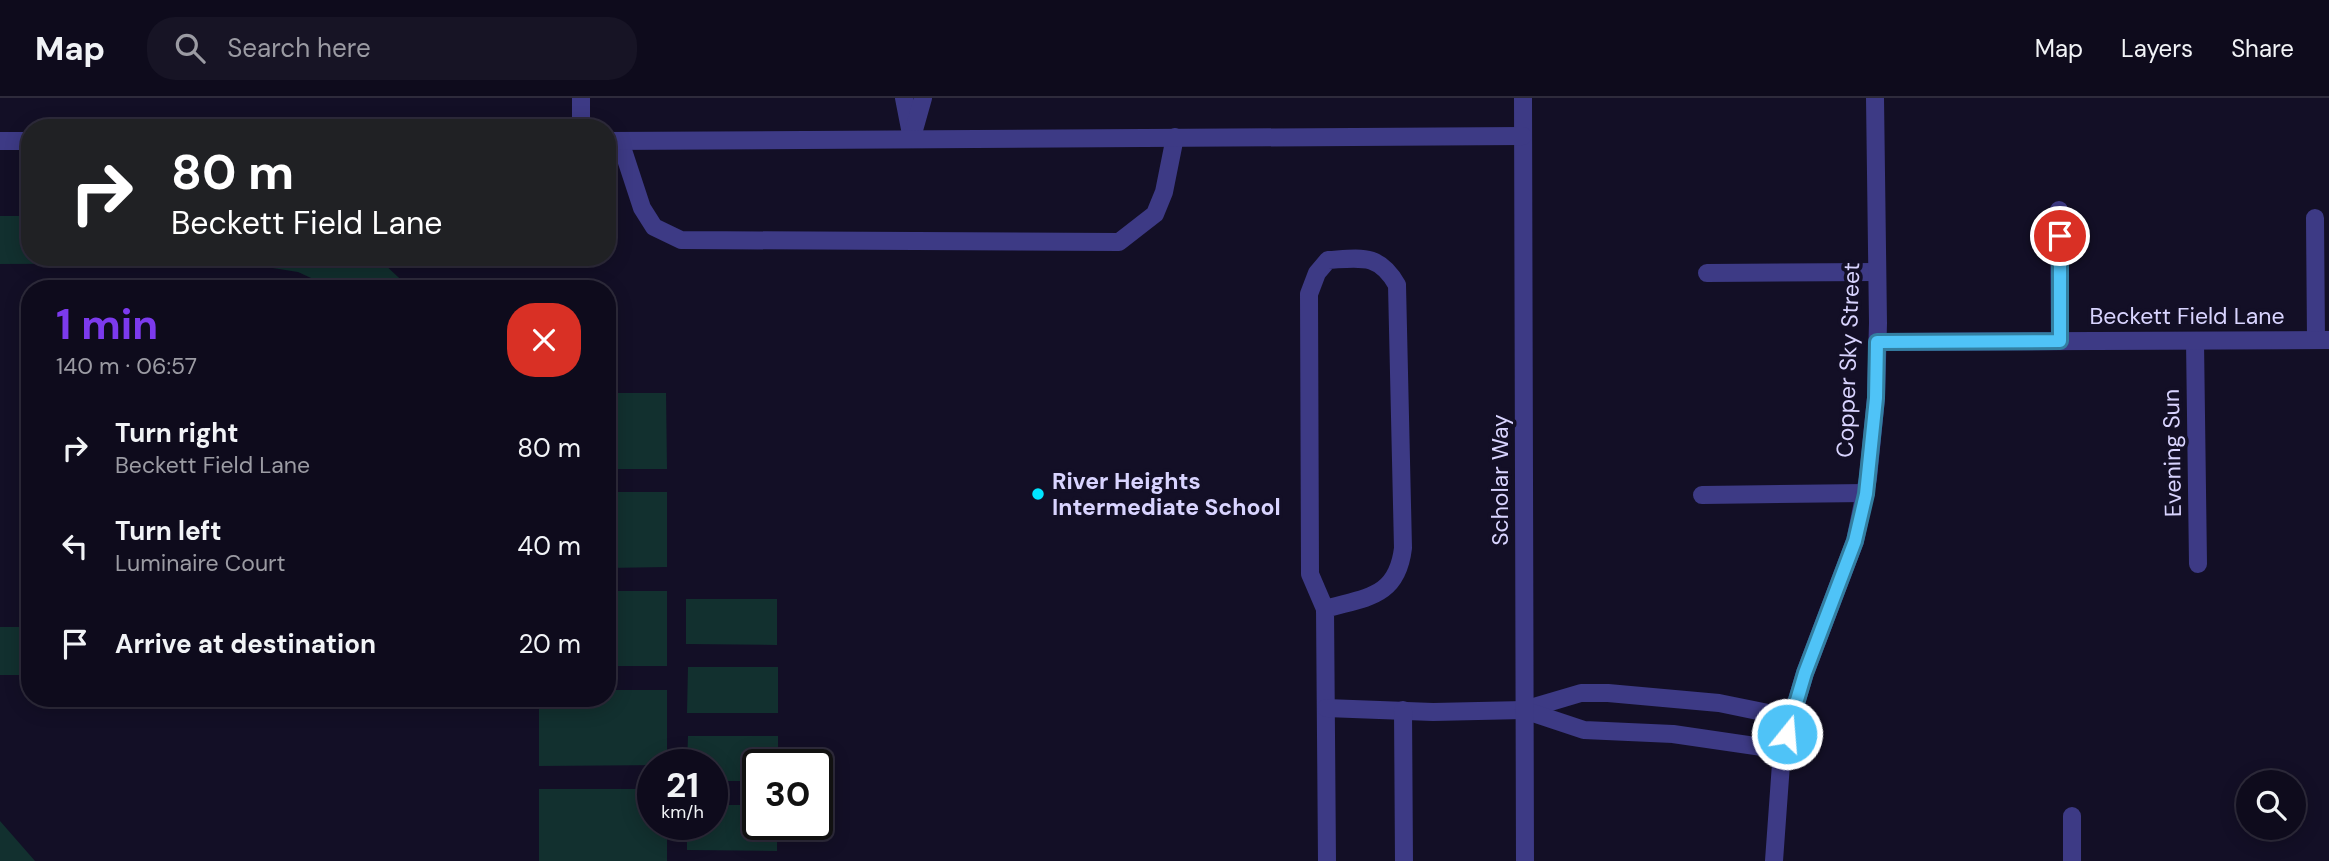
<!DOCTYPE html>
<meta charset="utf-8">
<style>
body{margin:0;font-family:"DM Sans",sans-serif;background:#171425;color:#f1f3f6;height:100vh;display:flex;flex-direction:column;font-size:26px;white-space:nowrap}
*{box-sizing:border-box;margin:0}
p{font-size:23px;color:#9b9ba3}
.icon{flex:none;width:38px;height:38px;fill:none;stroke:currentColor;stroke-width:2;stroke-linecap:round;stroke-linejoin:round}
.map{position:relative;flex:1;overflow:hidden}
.side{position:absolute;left:21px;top:182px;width:595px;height:427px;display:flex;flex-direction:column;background:#0e0b1c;border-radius:28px;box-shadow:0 4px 18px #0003,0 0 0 2px #2e2b3b}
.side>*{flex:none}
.guide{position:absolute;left:21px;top:21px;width:595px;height:147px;border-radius:28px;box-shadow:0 4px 18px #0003,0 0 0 2px #2e2b3b;background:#202124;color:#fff;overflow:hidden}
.buttons{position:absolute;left:2236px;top:672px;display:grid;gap:14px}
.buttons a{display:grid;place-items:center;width:70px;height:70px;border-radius:50%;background:#0e0b1c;box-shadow:0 4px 18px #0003,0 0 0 2px #2e2b3b;font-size:35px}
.speed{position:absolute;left:637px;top:651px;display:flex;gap:14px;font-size:35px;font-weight:700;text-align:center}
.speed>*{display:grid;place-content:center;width:91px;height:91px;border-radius:50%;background:#0e0b1c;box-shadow:0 4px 18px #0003,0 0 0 2px #2e2b3b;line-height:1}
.speed small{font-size:18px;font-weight:400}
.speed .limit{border:4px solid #111;border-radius:10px;background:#fff;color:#111}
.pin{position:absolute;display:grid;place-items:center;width:60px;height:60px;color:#fff;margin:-30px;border:4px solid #fff;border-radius:50%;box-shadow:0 2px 7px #0007}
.me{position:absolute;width:77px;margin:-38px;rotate:17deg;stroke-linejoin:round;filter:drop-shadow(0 0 5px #0008)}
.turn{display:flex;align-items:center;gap:24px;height:147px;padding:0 35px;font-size:32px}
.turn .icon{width:91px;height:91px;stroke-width:2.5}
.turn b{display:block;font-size:49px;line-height:60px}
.round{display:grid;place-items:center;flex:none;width:74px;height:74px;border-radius:28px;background:#171425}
.headline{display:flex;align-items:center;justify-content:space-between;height:119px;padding:0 35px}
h1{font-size:42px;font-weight:700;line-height:52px;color:#7c3aed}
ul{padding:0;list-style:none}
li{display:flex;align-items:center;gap:21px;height:98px;padding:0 35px}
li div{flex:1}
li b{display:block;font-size:26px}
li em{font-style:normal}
header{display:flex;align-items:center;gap:42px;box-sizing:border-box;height:98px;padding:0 35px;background:#0e0b1c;border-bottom:2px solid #2e2b3b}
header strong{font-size:33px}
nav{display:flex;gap:38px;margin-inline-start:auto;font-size:24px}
.search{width:490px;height:63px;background:#171425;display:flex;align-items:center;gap:18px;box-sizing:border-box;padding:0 24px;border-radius:28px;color:#9b9ba3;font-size:26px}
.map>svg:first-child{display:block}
.green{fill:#12302f}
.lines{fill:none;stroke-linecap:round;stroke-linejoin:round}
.service{stroke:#3d3a85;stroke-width:18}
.minor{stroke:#3d3a85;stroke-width:18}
.tertiary{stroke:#3d3a85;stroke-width:18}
.route-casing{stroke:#337fa1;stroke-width:18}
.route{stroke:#4fc3f7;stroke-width:12}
.poi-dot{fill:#00e5ff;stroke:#130f26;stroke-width:2.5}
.labels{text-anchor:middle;stroke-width:7;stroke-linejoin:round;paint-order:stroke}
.street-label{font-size:23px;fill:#d9d4ff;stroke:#130f26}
.poi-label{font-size:23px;font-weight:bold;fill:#d9d4ff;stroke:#130f26;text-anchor:start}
</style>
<header>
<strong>Map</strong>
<div class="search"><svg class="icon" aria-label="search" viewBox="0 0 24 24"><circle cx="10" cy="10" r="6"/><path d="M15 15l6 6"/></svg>Search here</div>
<nav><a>Map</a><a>Layers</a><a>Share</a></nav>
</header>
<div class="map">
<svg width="2329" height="763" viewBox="0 0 2329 763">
<rect width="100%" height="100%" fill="#130f26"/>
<g class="green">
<path d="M0 118H30V159H391V164L383 165 411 191H335L298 174 242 165 0 166Z"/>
<path d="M607 295H666L667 371H607Z"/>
<path d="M607 394H667V469L607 470Z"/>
<rect x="607" y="493" width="60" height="75"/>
<path d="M686 501H777V547L686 546Z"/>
<rect x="0" y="529" width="30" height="48"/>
<path d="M688 569H778V615H687Z"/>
<path d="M607 592H667V667L539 668V600H607Z"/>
<path d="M688 638H778V667H758V683H712V667H687Z"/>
<path d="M539 691H653V726H667V763H539Z"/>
<path d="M712 707H758V726H777V753L687 752V726H712Z"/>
<path d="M0 723 35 763H36H0Z"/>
</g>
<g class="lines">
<g class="service">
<path d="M904 0 911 36"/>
<path d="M581 30V0"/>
<path d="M912 39 923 0"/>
<path d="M620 43 642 110 654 129 681 142 1119 144 1155 116 1164 94 1175 39"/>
<path d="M1325 511C1366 499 1397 500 1403 450L1397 187C1379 155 1361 160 1328 162L1317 175 1309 196 1310 476 1325 511 1327 763"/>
<path d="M1326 610 1433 614 1524 612"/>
<path d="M1403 612 1404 763"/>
<path d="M2072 718V763"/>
</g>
<g class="minor">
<path d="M2059 112 2060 243"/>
<path d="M2315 120 2316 242"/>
<path d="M1707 175 1877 174"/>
<path d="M2195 243 2198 466"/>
<path d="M1877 244 2329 242"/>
<path d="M1702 397 1866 395"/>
<path d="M1524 612 1581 595H1608L1719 605 1792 620"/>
<path d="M1524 612 1584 632 1673 636 1782 652"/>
<path d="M1774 763 1782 652 1805 575 1855 443 1868 380 1876 300 1878 225 1875 0"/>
</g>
<g class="tertiary">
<path d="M1523 0 1525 763"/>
<path d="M0 43H30"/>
<path d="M607 43 1523 38"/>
</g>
</g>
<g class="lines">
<g class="route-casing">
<path id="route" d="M1787 636 1805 575 1855 443 1866 396 1876 300 1877 244 2060 243V138"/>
</g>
<use href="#route" class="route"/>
</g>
<circle class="poi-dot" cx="1038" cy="396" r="7"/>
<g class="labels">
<g class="street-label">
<text x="2187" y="226">Beckett Field Lane</text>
<text transform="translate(1848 262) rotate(-88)" y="8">Copper Sky Street</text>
<text transform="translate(2172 355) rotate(-91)" y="8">Evening Sun</text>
<text transform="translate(1500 382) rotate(-90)" y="8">Scholar Way</text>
</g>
<g class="poi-label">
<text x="1052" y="391">River Heights<tspan x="1052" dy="26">Intermediate School</tspan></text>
</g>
</g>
</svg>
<div class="buttons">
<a><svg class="icon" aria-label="search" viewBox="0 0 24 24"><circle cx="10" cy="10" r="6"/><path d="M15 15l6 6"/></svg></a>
</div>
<div class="speed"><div>21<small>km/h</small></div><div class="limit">30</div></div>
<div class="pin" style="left:2060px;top:138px;background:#d93025"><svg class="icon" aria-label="arrive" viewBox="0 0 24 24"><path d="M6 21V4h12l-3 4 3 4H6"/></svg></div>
<svg class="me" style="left:1787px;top:636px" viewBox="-20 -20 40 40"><circle r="17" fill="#4fc3f7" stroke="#fff" stroke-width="3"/><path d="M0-11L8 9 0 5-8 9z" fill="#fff"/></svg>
<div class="guide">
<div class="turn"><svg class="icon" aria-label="right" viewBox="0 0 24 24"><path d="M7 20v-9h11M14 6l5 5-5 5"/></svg><div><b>80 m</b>Beckett Field Lane</div></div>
</div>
<section class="side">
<div class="headline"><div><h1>1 min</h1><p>140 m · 06:57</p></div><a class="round" style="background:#d93025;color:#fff"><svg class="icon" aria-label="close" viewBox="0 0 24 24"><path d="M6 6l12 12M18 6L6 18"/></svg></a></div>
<ul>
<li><svg class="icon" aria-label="right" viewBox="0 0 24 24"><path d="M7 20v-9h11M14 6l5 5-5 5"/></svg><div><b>Turn right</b><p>Beckett Field Lane</p></div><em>80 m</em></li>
<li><svg class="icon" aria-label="left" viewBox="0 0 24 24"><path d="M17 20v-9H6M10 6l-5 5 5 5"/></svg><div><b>Turn left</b><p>Luminaire Court</p></div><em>40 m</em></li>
<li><svg class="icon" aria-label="arrive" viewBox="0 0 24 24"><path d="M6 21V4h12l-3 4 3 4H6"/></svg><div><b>Arrive at destination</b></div><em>20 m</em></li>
</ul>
</section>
</div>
